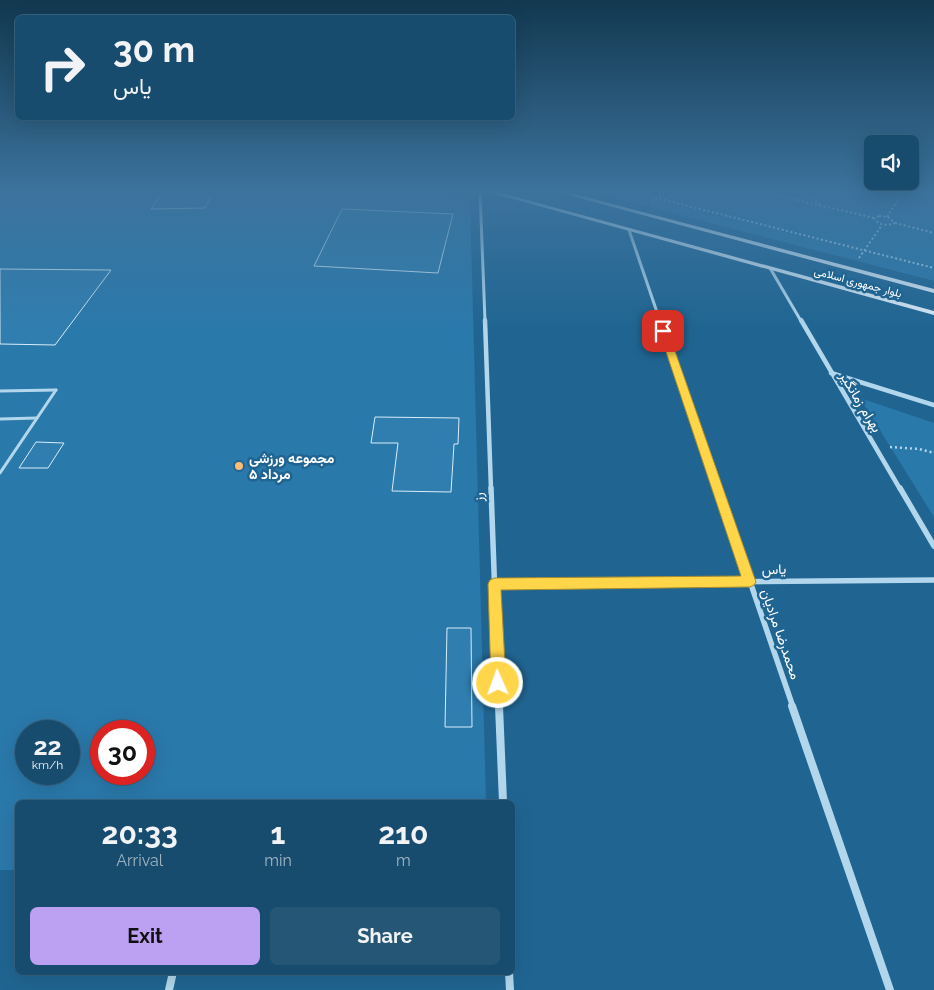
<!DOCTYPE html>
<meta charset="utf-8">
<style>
body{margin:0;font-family:Raleway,Vazirmatn,sans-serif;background:#255676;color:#f1f3f6;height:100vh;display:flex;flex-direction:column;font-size:19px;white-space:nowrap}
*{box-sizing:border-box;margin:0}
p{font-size:16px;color:#9fb4c2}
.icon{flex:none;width:28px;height:28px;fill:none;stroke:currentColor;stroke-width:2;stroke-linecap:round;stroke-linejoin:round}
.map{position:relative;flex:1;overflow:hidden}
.sheet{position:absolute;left:15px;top:800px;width:500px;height:175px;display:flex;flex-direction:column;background:#184c6e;border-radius:8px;box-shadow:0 5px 20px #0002,0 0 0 1px #366381}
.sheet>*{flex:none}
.top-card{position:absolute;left:15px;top:15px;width:500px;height:105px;border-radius:8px;box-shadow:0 5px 20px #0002,0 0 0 1px #366381;background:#184c6e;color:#f1f3f6;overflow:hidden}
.buttons{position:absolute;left:864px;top:135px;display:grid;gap:10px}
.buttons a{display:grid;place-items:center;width:55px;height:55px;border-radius:8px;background:#184c6e;box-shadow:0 5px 20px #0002,0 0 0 1px #366381;font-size:25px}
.speed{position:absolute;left:15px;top:720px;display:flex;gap:10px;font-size:25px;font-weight:700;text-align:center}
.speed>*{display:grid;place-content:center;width:65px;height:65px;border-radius:50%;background:#184c6e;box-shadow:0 5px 20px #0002,0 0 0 1px #366381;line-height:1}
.speed small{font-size:12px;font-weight:400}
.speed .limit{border:8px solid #d22;background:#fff;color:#111}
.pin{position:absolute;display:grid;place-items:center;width:42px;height:42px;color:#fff;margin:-21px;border-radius:10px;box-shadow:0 2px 8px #0006}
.me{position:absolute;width:55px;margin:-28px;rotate:358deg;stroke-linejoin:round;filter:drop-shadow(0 0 4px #0008)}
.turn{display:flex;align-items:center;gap:18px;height:105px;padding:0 15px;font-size:22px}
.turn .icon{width:65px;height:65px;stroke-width:2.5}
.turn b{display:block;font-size:35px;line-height:42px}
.eta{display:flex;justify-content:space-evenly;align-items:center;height:85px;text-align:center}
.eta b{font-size:30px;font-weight:700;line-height:35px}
.action{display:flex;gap:10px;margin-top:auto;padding:10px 15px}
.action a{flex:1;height:58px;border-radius:8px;background:#bca0f2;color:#111;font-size:20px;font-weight:700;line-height:58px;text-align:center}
.action a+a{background:#255676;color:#f1f3f6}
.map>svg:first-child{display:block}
.green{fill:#2a79ab;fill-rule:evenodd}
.building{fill:#307eaf;stroke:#d8edfa}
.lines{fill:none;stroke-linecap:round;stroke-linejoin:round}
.path-far1{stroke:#b2d7ed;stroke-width:2;stroke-dasharray:2 2.5;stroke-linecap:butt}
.path{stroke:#b2d7ed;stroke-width:2.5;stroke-dasharray:2 3;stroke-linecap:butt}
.lane{stroke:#b2d7ed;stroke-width:3}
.street-far3{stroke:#b2d7ed;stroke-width:3}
.street-far2{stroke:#b2d7ed;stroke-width:4.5}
.street-far1{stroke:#b2d7ed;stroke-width:5.5}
.street{stroke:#b2d7ed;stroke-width:8}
.secondary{fill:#deeffa;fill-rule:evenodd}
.route{fill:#ffd54a;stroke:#a68a30}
.poi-dot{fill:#fabd73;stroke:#206592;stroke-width:2}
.labels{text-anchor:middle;stroke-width:5;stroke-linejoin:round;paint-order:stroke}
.far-street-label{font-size:11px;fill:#fff;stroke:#206592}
.street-label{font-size:14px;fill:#fff;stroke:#206592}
.poi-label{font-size:14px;font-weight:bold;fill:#fff;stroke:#206592;text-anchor:start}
</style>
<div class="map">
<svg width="934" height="990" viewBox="0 0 934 990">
<rect width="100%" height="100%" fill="#206592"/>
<g class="green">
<path d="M0 191H438L470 200 486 802H18L17 870H0ZM26 731H69V774H26ZM101 731H144V774H101Z"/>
<path d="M587 191 934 192V281Z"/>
<path d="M860 398 934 423V517Z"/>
</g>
<g class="building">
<path d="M163 191H214L205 208 151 209Z"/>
<path d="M342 209 453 214 438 273 314 266Z"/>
<path d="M0 269 111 270 55 345 0 344Z"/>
<path d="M375 417 459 418 458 444H454L451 492 392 491 398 443H371Z"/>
<path d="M36 442 64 443 48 468H19Z"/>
<path d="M447 628H471L472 727H445Z"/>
</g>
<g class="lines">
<g class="path-far1">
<path d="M455 191 468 195"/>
<path d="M629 191 934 268"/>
<path d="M758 191 874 218"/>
<path d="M806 191 820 205"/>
<path d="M913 191 934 196"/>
<path d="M652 203 667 191"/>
<path d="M879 216 888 217 895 223C887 226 879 226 874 218Z"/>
<path d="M887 217 904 191"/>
<path d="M895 223 934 233"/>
<path d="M859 258 882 225"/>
</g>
<path class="path" d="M890 447 919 449 934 453"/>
<g class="lane">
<path d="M0 391 56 390"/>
<path d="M0 419 37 418"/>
<path d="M0 473 56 390"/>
</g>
<g class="street-far3">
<path d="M480 191 485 321"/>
<path d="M629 230 660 321"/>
<path d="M770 268 801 321"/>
</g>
<g class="street-far2">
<path d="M485 320 491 489"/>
<path d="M660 320 718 489"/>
<path d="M801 320 900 489"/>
<path d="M831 373 934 405"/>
</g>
<g class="street-far1">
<path d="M491 488 499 707"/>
<path d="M718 488 793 707"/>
<path d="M900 488 934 546"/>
<path d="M495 584 934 580"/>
</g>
<g class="street">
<path d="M499 706 503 802"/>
<path d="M792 706 890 990"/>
<path d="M509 972 510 990"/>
<path d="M169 990 173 972"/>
</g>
<g class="secondary">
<path d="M484 191H494L934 311V315Z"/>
<path d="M553 191H563L934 289V293Z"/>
</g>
</g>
<linearGradient id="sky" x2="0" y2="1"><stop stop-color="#123850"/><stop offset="0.58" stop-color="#3c739d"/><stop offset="1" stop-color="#3c739d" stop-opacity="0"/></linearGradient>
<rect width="934" height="330" fill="url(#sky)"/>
<path class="route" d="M663 328 668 331 756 582 754 585 750 587 501 590 506 683 504 688 498 690 493 688 491 683 488 584 490 580 495 578 741 576 659 331Z"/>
<circle class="poi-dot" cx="239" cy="466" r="5"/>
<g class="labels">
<g class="far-street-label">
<text transform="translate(858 282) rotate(15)" y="4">بلوار جمهوری اسلامی</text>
</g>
<g class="street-label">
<text transform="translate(861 402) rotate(59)" y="5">بهرام زمانگیر</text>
<text transform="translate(478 497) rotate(-92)" y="5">رز</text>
<text transform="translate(774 569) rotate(-1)" y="5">یاس</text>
<text transform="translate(781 634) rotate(71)" y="5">محمدرضا مرادیان</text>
</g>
<g class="poi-label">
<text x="249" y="463">مجموعه ورزشی<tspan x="249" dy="16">۵ مرداد</tspan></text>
</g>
</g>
</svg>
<div class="buttons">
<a><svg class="icon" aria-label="sound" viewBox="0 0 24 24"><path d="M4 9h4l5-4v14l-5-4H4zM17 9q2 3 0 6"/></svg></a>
</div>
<div class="speed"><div>22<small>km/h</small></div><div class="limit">30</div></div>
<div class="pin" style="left:663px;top:331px;background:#d93025"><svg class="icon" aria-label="arrive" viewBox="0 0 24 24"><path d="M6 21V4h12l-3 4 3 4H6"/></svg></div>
<svg class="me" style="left:498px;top:683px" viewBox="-20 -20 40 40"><circle r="17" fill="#ffd54a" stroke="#fff" stroke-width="3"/><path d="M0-11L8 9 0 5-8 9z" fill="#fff"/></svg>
<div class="top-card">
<div class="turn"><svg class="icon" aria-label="right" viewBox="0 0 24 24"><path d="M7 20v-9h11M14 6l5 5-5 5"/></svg><div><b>30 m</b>یاس</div></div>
</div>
<section class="sheet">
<div class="eta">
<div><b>20:33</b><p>Arrival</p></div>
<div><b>1</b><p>min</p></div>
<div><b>210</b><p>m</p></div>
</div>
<div class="action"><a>Exit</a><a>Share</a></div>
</section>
</div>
